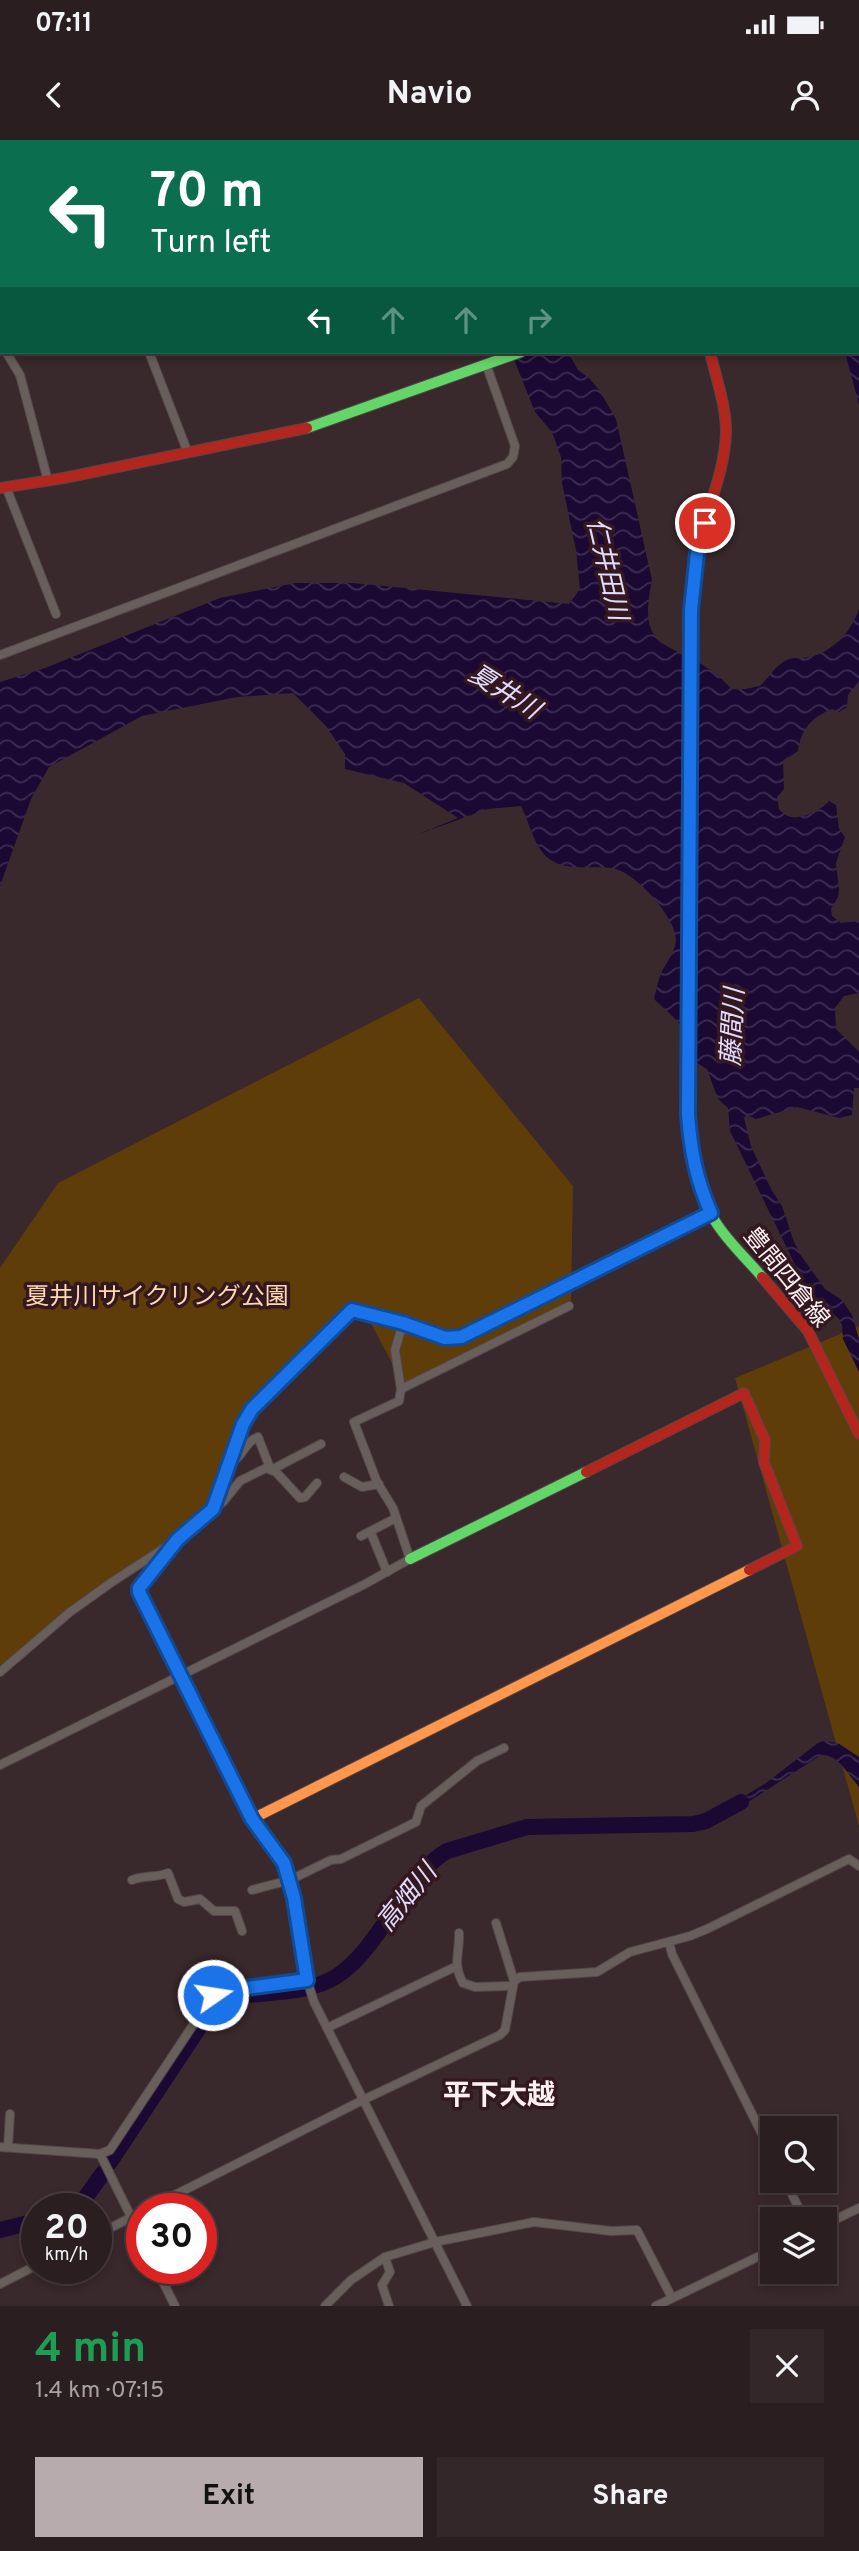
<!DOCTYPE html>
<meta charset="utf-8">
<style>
body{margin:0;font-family:Overpass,"Noto Sans JP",sans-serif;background:#33272a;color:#f1f3f6;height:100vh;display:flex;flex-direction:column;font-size:26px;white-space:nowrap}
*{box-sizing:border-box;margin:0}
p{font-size:23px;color:#a6a2a5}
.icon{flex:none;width:38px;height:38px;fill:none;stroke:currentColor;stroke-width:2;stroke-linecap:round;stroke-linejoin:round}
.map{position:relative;height:2166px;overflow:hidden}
.side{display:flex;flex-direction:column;background:#2b1e21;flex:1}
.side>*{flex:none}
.guide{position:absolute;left:0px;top:0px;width:859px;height:214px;box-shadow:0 4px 10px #0003,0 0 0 2px #473c3f;background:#0b6e4f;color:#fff;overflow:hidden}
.controls{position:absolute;left:760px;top:1976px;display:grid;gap:14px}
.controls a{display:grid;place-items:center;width:77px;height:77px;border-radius:0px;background:#2b1e21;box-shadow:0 4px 10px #0003,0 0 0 2px #473c3f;font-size:35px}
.speed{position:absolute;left:21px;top:2053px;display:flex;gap:14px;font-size:35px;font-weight:700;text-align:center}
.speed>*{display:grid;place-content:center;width:91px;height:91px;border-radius:50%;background:#2b1e21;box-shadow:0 4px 10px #0003,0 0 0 2px #473c3f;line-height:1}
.speed small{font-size:18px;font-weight:400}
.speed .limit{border:10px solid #d22;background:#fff;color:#111}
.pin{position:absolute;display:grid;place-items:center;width:60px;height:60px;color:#fff;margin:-30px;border:4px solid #fff;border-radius:50%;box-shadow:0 2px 7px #0007}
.me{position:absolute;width:77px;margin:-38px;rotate:77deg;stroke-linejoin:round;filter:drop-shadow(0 0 5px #0008)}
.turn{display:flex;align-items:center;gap:24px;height:147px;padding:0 35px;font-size:32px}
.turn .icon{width:91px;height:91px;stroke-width:2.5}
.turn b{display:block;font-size:49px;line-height:60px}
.lanes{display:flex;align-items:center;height:66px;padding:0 35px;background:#0003;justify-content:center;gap:35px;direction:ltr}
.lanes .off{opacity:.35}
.round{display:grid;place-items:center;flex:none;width:74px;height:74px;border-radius:0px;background:#33272a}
.headline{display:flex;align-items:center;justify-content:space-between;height:119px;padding:0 35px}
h1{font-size:42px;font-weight:700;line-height:52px;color:#1e9e55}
.button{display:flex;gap:14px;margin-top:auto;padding:14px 35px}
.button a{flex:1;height:80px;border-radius:0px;background:#b8abad;color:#111;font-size:28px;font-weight:700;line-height:80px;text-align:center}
.button a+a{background:#33272a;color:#f1f3f6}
.status{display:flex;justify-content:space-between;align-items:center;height:49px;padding:0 35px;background:#2b1e21;direction:ltr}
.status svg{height:19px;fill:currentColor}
header{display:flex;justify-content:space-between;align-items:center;height:91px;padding:0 35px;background:#2b1e21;font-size:32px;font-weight:700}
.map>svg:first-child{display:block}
.park{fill:#5e3d09}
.water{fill:url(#water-waves)}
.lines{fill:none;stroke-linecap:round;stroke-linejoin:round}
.river{stroke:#1b0934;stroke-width:16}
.street-casing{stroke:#534649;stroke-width:10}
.fast-casing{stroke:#534649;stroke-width:12}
.slow-casing{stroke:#534649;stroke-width:12}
.jam-casing{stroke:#534649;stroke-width:12}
.street{stroke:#685e5c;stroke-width:8}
.fast{stroke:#63d668;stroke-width:10}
.slow{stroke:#ff974d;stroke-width:10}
.jam{stroke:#b3261e;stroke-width:10}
.route-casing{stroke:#114b97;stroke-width:18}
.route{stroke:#1a73e8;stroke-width:12}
.labels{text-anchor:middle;stroke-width:7;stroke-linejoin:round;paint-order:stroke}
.street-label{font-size:24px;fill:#fdf1f3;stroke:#341820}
.park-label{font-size:24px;fill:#fdd9ae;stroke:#341820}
.water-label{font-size:26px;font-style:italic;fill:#e2dcfe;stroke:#341820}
.quarter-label{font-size:28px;font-weight:bold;fill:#fdf1f3;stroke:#341820}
</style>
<div class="status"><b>07:11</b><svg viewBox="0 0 49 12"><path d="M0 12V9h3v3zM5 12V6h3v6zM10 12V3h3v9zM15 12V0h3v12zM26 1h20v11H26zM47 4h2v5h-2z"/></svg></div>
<header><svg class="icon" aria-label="back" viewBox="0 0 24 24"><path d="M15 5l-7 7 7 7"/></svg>Navio<svg class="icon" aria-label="person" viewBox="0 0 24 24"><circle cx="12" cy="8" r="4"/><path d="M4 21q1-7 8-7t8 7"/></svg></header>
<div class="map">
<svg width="859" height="2166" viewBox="0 0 859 2166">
<defs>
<pattern id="water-waves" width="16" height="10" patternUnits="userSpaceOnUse" patternTransform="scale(1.75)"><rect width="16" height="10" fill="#1b0934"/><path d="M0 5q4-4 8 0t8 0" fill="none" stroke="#3d2d52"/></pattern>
</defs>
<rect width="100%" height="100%" fill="#39282c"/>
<g class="park">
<path d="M419 858 573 1046 571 1161 396 1247 392 1223 366 1174 356 1162 246 1276 234 1322 216 1368 193 1392 73 1472 0 1537V1128L58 1043Z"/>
<path d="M859 1186V1686L735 1238Z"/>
</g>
<g class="water">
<path d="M789 0H859V265L845 212H858V2Z"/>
<path d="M511 212H568L578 230 589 238 599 250 616 279 652 440C637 512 666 499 712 531 720 536 725 543 732 549H745L760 546C770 537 774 526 787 520 793 517 798 519 804 518 831 514 850 494 859 469V541L848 555 847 567 839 572 832 569C812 577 801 589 798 611L783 621 784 649 777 657 779 669C780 671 785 675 788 676 799 681 822 670 829 661L836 665 839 689 845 697 836 723 839 749 838 757 831 769 832 776 841 783 859 781V853L844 856 835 868 836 889 859 912V948H854L852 975 839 978 797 967 756 979 747 975 744 978 751 1006 771 1049 782 1066 794 1102 802 1117 825 1149 842 1160 852 1175 859 1199V1232L843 1199 842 1185 839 1179 825 1166 811 1158 803 1146 798 1131 730 991 728 968 718 959 707 929 697 923C698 896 672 876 654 859 656 851 658 841 661 833 666 823 676 811 676 799 676 778 636 733 615 729 597 724 565 733 548 718 533 705 530 683 521 666L488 669 416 695 458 678 404 643 345 629V614L326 586 293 553 237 557 142 576 49 627 31 659 0 746V542L45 528 220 458 295 443H353L569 464 580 449 576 410 562 343 561 317 552 292 535 272Z"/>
<path d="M823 1601 838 1603 859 1617V1647C849 1636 838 1613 821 1615L728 1675 723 1669 766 1643 818 1603Z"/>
</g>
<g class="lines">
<g class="river">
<path d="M110 2022 216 1862 227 1857C258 1853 311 1854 337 1836 364 1818 381 1787 400 1762 414 1743 426 1723 447 1711L527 1687 693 1684 706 1681 741 1662"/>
<path d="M78 2068 103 2033"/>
<path d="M0 2090 37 2081"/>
</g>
<g class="street-casing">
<g id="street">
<path d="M68 0 69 2"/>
<path d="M0 203 2 206"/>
<path d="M6 212 20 235 48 341"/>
<path d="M149 212 188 313"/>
<path d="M6 347 56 474"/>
<path d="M0 515 507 324 513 317 515 306 486 224"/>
<path d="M401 1249 569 1166"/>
<path d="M231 1323C243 1317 245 1301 258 1297L270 1328"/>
<path d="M273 1329 321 1304"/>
<path d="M344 1337 362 1347 379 1344"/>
<path d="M213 1369 223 1362 240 1341 266 1328 276 1332 300 1358 305 1357 317 1343"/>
<path d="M371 1393 387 1432"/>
<path d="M361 1396 396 1378"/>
<path d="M177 1402 139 1448 141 1457 252 1679 284 1723 294 1758 307 1840 314 1862 467 2166"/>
<path d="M0 1532 70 1472 112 1442 178 1399 213 1369 246 1276 352 1170 403 1183 445 1198 461 1197 711 1073"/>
<path d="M0 1625 365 1444 410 1419 393 1368 377 1342 354 1282 399 1261 401 1249 395 1210 403 1183"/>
<path d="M132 1740C144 1735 156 1738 168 1733L178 1759 184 1762 200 1759 214 1771H235L242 1791"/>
<path d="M252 1750 290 1740 331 1720 341 1719 416 1682 421 1666 477 1621 504 1608"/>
<path d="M496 1783 514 1841"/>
<path d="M459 1793C460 1813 452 1823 463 1843L475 1847 513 1846"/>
<path d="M669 1802 672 1814 772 2014"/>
<path d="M327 1888 457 1826"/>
<path d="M0 2007 100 2014"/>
<path d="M8 2007 10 1974"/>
<path d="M785 2040 804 2079"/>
<path d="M149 2068 363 1960 500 1895 505 1890 514 1841 520 1837 597 1832 630 1812 690 1796 707 1789 849 1719 859 1726"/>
<path d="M824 2085 859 2068"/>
<path d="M96 2095 142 2072"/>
<path d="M142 2099 100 2014 110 2010 213 1855 223 1851 307 1840"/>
<path d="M385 2117 390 2132 382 2145 389 2166"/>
<path d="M156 2128 175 2166"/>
<path d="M0 2144 37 2125"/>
<path d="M325 2166 351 2140 385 2117 435 2102 534 2082 611 2091 637 2090 672 2158"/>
<path d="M656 2166 772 2110"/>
</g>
</g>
<g class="fast-casing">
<g id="fast">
<path d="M665 0 666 2"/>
<path d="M307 288 521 212"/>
<path d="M691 510 688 975C691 1012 696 1048 715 1081 727 1101 747 1119 762 1137"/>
<path d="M410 1419 586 1332"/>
</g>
</g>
<g class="slow-casing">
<path id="slow" d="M252 1679 749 1430"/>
</g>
<g class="jam-casing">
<g id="jam">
<path d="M0 348 64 338 307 288"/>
<path d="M691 510C691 478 691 444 697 413 705 373 725 333 726 292 726 265 716 238 710 212"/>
<path d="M762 1137 808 1191 859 1294"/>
<path d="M586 1332 744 1253 765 1300 764 1322 797 1406 749 1430"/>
</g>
</g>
<use href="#street" class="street"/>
<use href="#fast" class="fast"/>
<use href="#slow" class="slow"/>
<use href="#jam" class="jam"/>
</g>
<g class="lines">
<g class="route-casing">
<path id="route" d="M213 1855 223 1851 307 1840 294 1758 284 1723 252 1679 139 1452V1448L178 1399 213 1369 243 1284 252 1269 352 1170 403 1183 445 1198 461 1197 711 1073C696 1039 691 1012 688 975L691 470 697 413 705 383"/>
</g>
<use href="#route" class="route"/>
</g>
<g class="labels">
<g class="street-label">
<text transform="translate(787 1137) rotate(51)" y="8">豊間四倉線</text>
</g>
<g class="park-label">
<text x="157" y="1164">夏井川サイクリング公園</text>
</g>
<g class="water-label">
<text transform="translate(608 429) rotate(77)" y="9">仁井田川</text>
<text transform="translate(505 551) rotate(32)" y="9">夏井川</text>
<text transform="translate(732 887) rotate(-87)" y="9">藤間川</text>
<text transform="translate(406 1757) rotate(-51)" y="9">高畑川</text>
</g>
<g class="quarter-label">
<text x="499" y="1964">平下大越</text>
</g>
</g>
</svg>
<div class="controls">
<a><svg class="icon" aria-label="search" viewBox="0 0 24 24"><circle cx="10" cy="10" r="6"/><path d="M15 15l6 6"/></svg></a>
<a><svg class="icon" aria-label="layers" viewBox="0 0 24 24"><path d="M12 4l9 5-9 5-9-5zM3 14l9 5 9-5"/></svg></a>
</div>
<div class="speed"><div>20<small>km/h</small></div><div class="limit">30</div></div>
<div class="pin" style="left:705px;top:383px;background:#d93025"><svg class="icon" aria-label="arrive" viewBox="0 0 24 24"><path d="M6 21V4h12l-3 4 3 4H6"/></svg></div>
<svg class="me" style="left:213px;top:1855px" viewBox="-20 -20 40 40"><circle r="17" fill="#1a73e8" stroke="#fff" stroke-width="3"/><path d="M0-11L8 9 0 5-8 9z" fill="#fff"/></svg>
<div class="guide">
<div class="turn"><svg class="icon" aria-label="left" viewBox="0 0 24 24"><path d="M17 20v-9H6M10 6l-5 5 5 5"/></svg><div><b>70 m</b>Turn left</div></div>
<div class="lanes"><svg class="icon" aria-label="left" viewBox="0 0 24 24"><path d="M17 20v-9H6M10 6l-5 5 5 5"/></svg><svg class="icon off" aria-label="ahead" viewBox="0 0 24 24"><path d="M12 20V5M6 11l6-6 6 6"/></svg><svg class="icon off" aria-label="ahead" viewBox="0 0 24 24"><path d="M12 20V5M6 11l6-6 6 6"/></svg><svg class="icon off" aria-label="right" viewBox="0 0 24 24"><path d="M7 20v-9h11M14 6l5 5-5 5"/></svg></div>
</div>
</div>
<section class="side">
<div class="headline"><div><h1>4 min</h1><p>1.4 km · 07:15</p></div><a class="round"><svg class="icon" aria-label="close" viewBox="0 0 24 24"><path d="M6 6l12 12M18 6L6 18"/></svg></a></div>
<div class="button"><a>Exit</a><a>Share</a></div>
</section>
